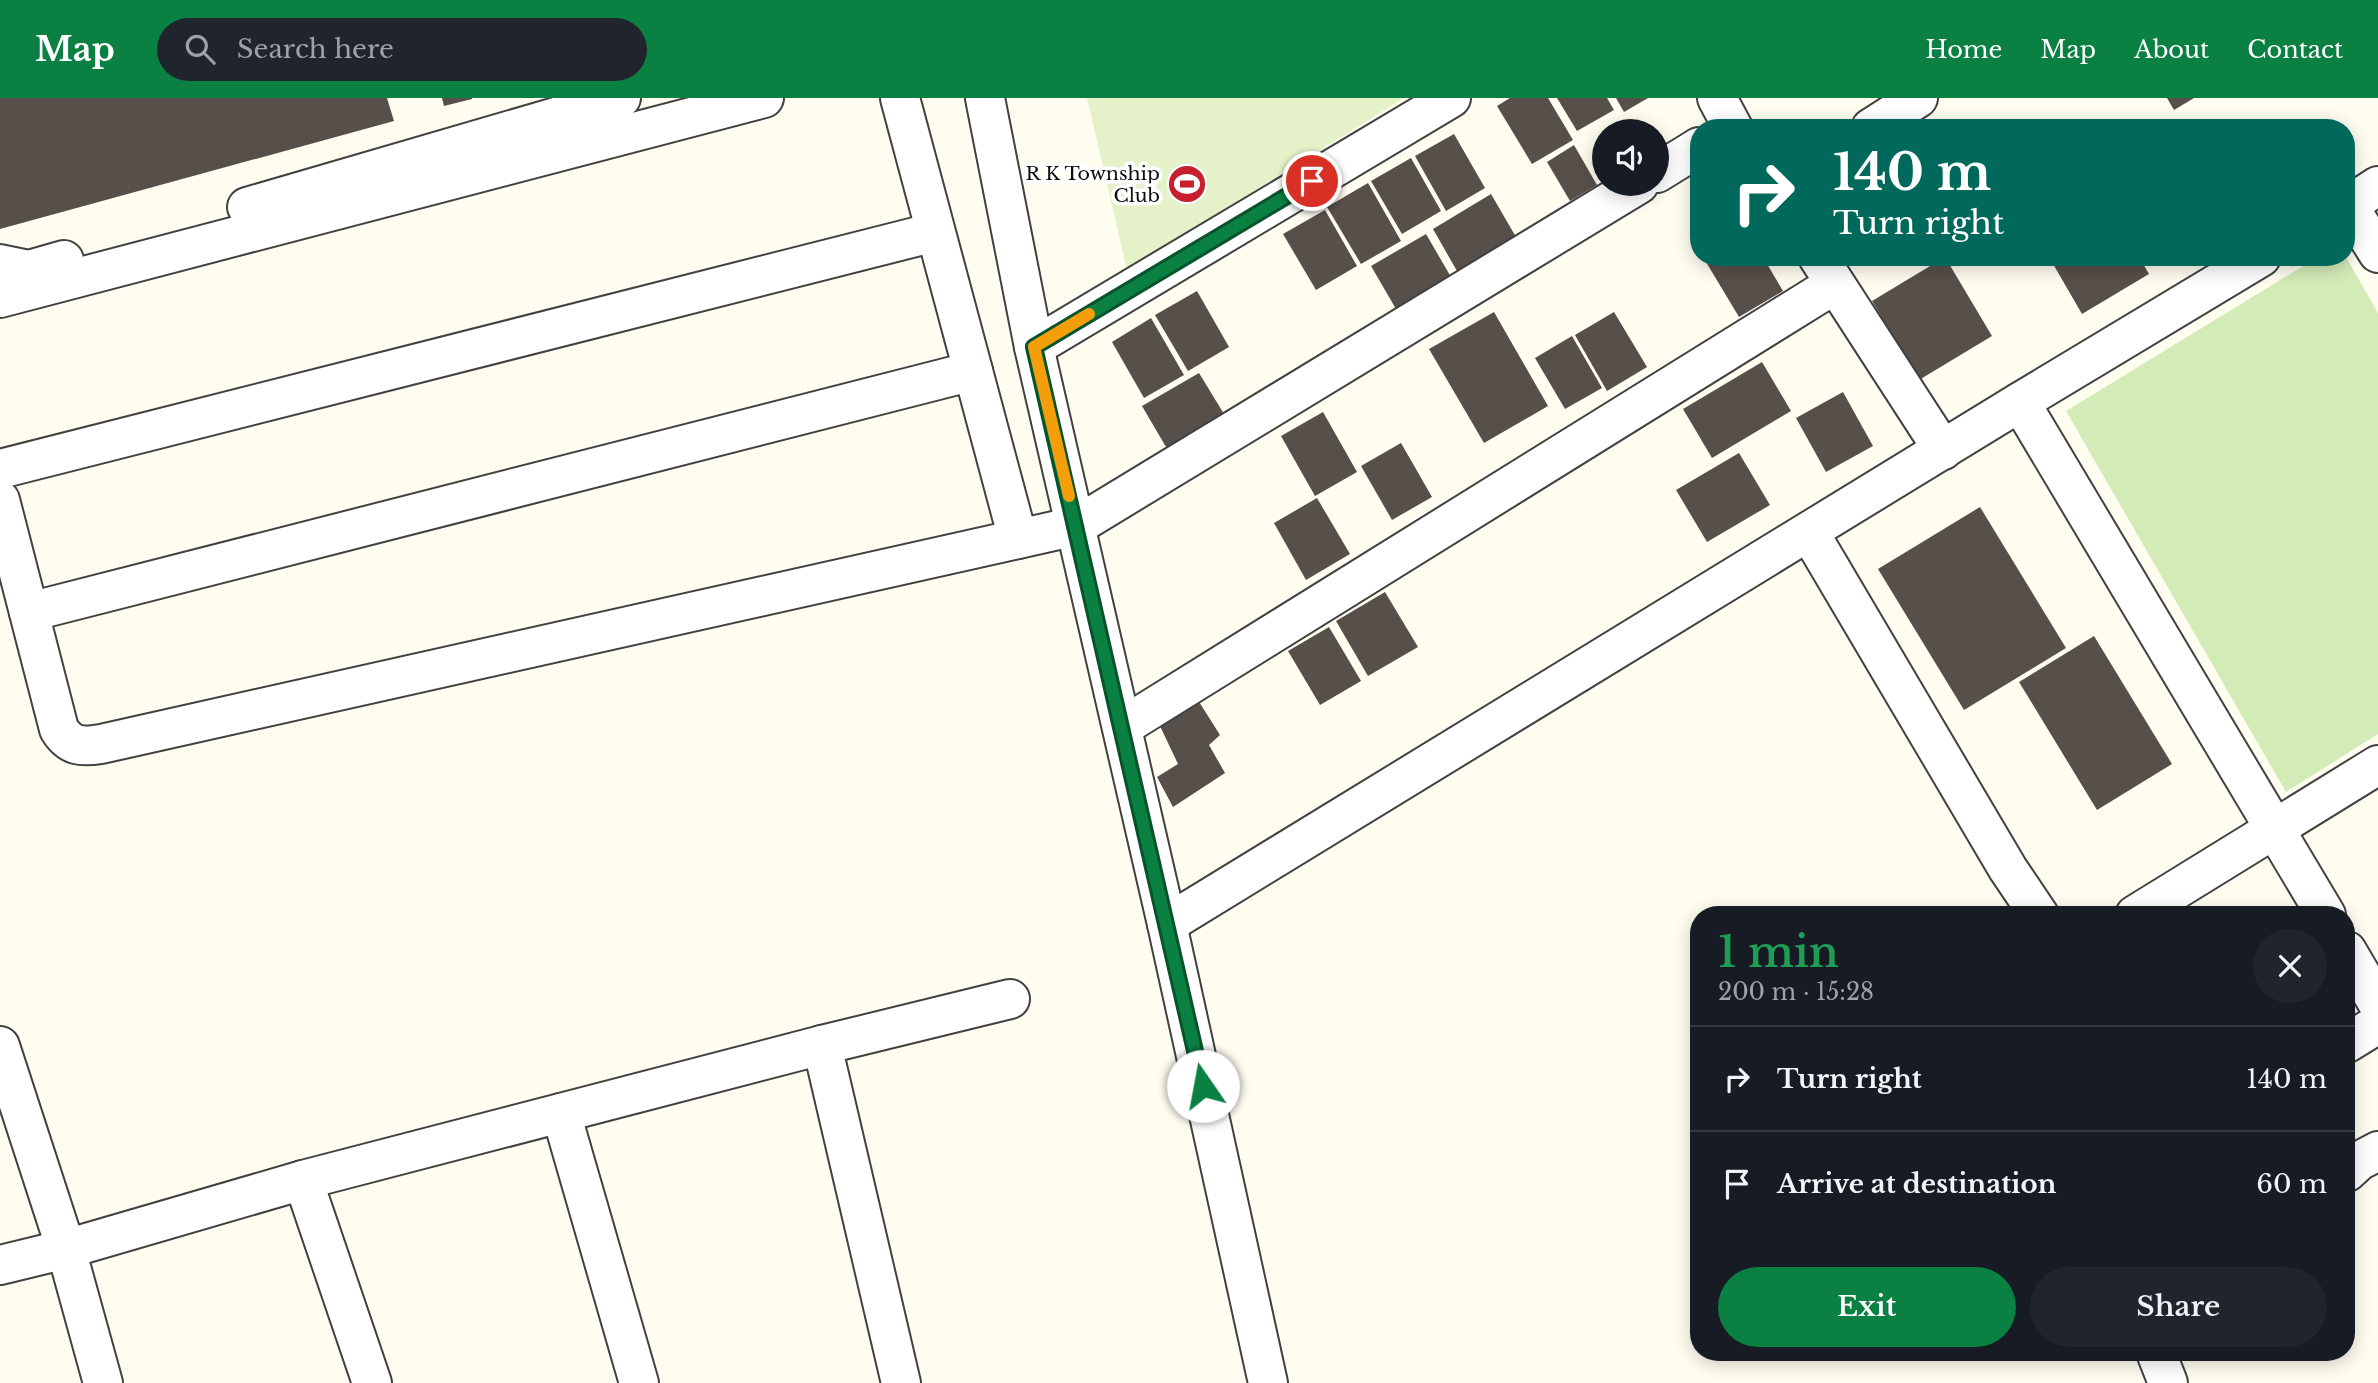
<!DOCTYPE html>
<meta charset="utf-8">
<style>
body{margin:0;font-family:"Libre Baskerville",serif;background:#20242c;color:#f1f3f6;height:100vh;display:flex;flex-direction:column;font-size:26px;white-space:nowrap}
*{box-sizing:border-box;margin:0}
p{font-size:23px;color:#9ea1a6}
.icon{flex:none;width:38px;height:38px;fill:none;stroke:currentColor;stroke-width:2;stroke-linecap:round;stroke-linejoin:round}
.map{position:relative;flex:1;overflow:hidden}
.panel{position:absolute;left:1690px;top:808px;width:665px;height:455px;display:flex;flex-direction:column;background:#171b24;border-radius:28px;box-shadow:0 4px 18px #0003}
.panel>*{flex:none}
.guide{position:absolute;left:1690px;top:21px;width:665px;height:147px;border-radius:28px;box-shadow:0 4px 18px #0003;background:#00695c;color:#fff;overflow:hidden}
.tools{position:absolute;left:1592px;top:21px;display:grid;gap:14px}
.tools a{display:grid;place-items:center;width:77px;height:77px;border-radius:50%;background:#171b24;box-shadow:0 4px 18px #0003;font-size:35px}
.pin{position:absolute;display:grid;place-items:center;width:60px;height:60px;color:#fff;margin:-30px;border:4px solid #fff;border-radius:50%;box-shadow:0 2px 7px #0007}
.me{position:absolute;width:77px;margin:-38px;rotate:348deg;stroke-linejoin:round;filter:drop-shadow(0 0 5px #0008)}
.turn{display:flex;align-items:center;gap:24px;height:147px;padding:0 28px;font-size:32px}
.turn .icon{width:91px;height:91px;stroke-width:2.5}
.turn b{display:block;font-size:49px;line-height:60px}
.round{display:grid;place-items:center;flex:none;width:74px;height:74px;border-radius:37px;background:#20242c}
.overview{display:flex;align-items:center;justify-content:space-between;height:119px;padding:0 28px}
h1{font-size:42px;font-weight:600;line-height:52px;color:#1e9e55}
.action{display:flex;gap:14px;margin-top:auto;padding:14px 28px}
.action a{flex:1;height:80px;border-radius:42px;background:#0b8043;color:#fff;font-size:28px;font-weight:600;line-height:80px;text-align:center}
.action a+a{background:#20242c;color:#f1f3f6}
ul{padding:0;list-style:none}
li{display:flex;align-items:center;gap:21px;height:105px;padding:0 28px;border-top:2px solid #363941}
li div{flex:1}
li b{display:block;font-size:26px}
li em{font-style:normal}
header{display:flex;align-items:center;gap:42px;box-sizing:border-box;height:98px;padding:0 35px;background:#0b8043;color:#fff}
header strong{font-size:33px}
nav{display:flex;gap:38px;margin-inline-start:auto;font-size:24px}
.search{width:490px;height:63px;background:#20242c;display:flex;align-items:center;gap:18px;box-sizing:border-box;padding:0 24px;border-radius:38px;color:#9ea1a6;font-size:26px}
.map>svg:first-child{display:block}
.green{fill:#d3ebb7}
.pitch{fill:#e5f2c9}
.building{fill:#574f4a}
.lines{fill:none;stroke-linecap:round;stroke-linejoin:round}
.minor-casing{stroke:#414141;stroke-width:42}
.minor{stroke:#fff;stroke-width:38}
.route-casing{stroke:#07532c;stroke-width:18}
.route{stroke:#0b8043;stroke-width:12}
.slow{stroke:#f59e0b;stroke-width:12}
.labels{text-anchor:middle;stroke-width:7;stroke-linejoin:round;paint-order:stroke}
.poi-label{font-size:19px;fill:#0e0e0e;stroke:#fff;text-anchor:end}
</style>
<header>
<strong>Map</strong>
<div class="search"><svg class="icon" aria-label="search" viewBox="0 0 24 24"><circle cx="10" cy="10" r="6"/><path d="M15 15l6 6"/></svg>Search here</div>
<nav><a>Home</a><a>Map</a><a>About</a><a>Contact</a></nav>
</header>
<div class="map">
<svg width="2378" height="1285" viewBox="0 0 2378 1285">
<rect width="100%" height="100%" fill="#fffcf0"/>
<path class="green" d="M2318 159H2346L2378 215V636L2286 694 2066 313Z"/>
<path class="pitch" d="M1087 0H1404L1127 172Z"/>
<g class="building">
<path d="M0 0H387L394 23 0 131Z"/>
<path d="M442 0H472V1L444 8Z"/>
<path d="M1510 0H1548L1573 42 1532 66 1497 8Z"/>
<path d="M1557 0H1607L1614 12 1577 33Z"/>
<path d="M1616 0H1648L1624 14Z"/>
<path d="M2167 0H2194L2174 12Z"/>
<path d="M1454 36 1485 90 1446 113 1415 58Z"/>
<path d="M1574 47 1597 87 1570 103 1547 64Z"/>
<path d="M1411 60 1441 113 1402 136 1371 83Z"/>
<path d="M1368 85 1401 143 1361 166 1327 109Z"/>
<path d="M1491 96 1516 139 1457 173 1433 131Z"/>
<path d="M1325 112 1357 168 1316 192 1283 136Z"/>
<path d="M1426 136 1451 179 1396 211 1371 168Z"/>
<path d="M1703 159H1763L1783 193 1739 219Z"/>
<path d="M1945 159 1992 238 1919 282 1872 203Z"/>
<path d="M2049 159H2139L2149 176 2082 216Z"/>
<path d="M1197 193 1229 249 1188 273 1155 217Z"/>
<path d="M1494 214 1548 308 1484 345 1429 251Z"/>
<path d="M1614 214 1647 269 1607 293 1575 237Z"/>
<path d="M1151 220 1184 277 1144 300 1112 244Z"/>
<path d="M1572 238 1602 290 1565 311 1535 260Z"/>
<path d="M1762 264 1791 313 1712 360 1683 311Z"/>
<path d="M1199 275 1224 316 1166 349 1142 308Z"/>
<path d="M1843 294 1873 348 1826 374 1796 320Z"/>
<path d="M1323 314 1357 374 1315 398 1281 338Z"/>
<path d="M1401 345 1432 399 1392 422 1361 368Z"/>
<path d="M1739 355 1770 407 1707 444 1676 392Z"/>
<path d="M1317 400 1350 456 1306 482 1274 425Z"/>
<path d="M1980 409 2066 550 1964 612 1878 471Z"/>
<path d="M1385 494 1418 549 1368 578 1336 523Z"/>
<path d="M1329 529 1361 583 1320 607 1288 553Z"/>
<path d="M2094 538 2172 666 2097 712 2019 584Z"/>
<path d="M1196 599 1220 637 1209 647 1225 675 1173 709 1157 679 1178 666 1159 626Z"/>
</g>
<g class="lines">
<g class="minor-casing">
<g id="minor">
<path d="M900 0 1018 441"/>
<path d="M985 0 1034 249 1167 826 1268 1285"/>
<path d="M1717 0 1733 30"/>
<path d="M1871 30 1918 0"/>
<path d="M1657 75 1699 49"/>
<path d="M2348 107 2378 155"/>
<path d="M2347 108 2378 88"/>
<path d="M247 109 621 0"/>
<path d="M1818 159 1943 352"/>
<path d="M0 166 29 172 64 162"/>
<path d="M0 200 764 0"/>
<path d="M1034 249 1451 0"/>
<path d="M2020 304 2326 817"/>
<path d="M0 371 935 134"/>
<path d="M0 402 59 631C70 649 82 649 101 646L1076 428 1639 86"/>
<path d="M1809 434 2008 771 2039 817"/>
<path d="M29 514 973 273"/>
<path d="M1122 629 1835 186"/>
<path d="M2135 817 2378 667"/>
<path d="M1167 826 2020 304 2261 159"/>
<path d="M2347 853 2378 906"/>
<path d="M2347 945 2378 926"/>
<path d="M0 948 66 1151 103 1285"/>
<path d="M561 1015 639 1285"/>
<path d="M2347 1074 2359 1063 2378 1053"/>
<path d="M303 1082 372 1285"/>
<path d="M0 1167 66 1151 303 1082 822 947"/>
<path d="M2159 1255 2157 1257 2168 1285"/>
<path d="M901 1285 822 947 1010 901"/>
</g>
</g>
<use href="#minor" class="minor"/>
</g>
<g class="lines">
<g class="route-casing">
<path id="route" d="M1203 988 1034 249 1312 83"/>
</g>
<use href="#route" class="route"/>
<path class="slow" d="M1069 398 1034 249 1089 216"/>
</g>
<defs>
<g id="stadium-disc" transform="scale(2.0125)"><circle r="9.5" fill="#c5202b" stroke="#fff"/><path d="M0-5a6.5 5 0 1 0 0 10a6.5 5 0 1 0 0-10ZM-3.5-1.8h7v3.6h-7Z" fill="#fff"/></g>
</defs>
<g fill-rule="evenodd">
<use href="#stadium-disc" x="1187" y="86"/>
</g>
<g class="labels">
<g class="poi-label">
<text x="1160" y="82">R K Township<tspan x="1160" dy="22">Club</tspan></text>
</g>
</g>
</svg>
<div class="tools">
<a><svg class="icon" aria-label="sound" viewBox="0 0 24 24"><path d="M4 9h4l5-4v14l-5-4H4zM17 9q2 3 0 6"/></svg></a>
</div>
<div class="pin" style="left:1312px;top:83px;background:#d93025"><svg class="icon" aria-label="arrive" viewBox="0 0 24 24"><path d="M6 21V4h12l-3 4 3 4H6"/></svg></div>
<svg class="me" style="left:1203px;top:988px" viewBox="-20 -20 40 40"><circle r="19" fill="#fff"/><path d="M0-13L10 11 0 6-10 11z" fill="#0b8043"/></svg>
<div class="guide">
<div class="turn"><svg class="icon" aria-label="right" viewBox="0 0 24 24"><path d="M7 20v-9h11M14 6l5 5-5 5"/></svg><div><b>140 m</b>Turn right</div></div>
</div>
<section class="panel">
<div class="overview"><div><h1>1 min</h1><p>200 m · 15:28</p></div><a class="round"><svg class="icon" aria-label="close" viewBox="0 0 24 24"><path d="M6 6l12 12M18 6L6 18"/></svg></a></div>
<ul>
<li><svg class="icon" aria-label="right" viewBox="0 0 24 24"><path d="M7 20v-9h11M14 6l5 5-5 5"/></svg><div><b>Turn right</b></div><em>140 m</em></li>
<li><svg class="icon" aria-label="arrive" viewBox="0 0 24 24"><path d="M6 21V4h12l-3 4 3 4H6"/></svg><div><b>Arrive at destination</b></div><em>60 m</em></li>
</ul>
<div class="action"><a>Exit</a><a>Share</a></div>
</section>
</div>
